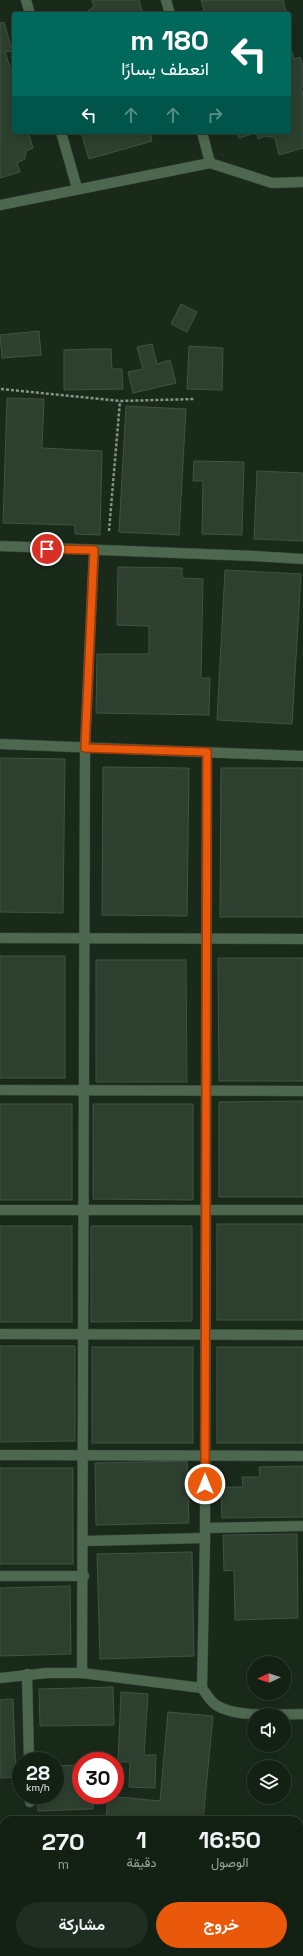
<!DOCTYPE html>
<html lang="ar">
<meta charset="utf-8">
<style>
body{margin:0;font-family:"Space Grotesk",Vazirmatn,sans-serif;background:#202d22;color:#f1f3f6;direction:rtl;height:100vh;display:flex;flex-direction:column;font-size:15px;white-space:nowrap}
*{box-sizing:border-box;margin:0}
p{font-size:13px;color:#9da3a0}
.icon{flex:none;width:22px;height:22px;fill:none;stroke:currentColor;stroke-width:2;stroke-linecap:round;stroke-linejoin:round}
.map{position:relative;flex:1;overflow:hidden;direction:ltr}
.side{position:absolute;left:0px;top:1816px;width:303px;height:140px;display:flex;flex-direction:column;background:#132014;border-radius:12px 12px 0 0;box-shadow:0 2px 10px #0003,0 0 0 1px #323e34;direction:rtl}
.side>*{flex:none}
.top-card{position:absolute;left:12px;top:12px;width:279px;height:122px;border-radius:4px;box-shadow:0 2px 10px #0003,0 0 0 1px #323e34;direction:rtl;background:#00695c;color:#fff;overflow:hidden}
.needle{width:26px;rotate:267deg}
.buttons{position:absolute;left:247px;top:1656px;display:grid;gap:8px}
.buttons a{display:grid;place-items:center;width:44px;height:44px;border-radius:50%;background:#132014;box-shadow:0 2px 10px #0003,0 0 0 1px #323e34;font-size:20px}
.speed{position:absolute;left:12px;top:1752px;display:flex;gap:8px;font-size:20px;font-weight:700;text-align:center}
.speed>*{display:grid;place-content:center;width:52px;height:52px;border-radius:50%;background:#132014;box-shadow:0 2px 10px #0003,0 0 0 1px #323e34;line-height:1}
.speed small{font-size:10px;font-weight:400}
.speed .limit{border:6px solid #d22;background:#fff;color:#111}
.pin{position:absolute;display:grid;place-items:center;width:34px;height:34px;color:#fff;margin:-17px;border:2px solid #fff;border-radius:50%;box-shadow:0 1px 4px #0007}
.me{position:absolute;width:44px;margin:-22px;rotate:0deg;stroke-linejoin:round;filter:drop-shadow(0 0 3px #0008)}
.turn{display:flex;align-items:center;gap:14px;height:84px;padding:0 16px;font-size:18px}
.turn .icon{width:52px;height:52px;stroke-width:2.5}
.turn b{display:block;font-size:28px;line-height:34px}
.lanes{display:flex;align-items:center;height:38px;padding:0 16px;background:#0003;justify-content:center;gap:20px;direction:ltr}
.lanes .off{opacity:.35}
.eta{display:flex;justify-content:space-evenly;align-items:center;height:68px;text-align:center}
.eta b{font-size:24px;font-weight:700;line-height:28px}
.action{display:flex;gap:8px;margin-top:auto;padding:8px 16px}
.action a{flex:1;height:46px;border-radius:24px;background:#ea580c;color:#fff;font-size:16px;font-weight:700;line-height:46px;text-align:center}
.action a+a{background:#202d22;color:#f1f3f6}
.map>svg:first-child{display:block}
.building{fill:#2d3f2f;stroke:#415342}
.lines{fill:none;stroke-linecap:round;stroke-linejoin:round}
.street-casing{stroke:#374739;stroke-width:11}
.path{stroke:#869488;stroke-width:2.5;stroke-dasharray:3 2;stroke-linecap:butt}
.street{stroke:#4d684f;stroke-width:10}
.route-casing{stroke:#983908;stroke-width:10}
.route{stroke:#ea580c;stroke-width:7}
</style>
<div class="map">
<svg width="303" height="1956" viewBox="0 0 303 1956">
<rect width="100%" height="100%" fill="#192a1b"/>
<g class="building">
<path d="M92 0H139L143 14H80L88 11 94 6Z"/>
<path d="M201 0H283L287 14H205Z"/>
<path d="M4 22 12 51 5 52 10 67 14 66V132H28L33 148 26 151 25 159 17 163 20 172 0 178V23Z"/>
<path d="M289 40 294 59 300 57 303 68V87L301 88 303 94V148L279 155 275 138 266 136 258 139 256 133 239 138 237 132H289Z"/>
<path d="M81 132H150L152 141 89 159Z"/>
<path d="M181 304 197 312 187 332 171 324Z"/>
<path d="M39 331 41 355 2 358 0 335Z"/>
<path d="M152 344 157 364 170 360 176 383 133 393 128 372 143 369 137 347Z"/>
<path d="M189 346 223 348 222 390 187 389Z"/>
<path d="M91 349H111L112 369H122L123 389 64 390V350Z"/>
<path d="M7 398 44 399 42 448 102 451 100 535 75 534V525L3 523Z"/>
<path d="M126 406 186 409 179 535 119 532Z"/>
<path d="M194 461 244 462 242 535 202 534 203 481H193Z"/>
<path d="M257 471 303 473V541L254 539Z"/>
<path d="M118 567 182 568V578L203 579 201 678H210L209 715 96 713 97 654H149V626L117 625Z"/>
<path d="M225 570 301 574 292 724 217 720Z"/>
<path d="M0 758 65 759 63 913 0 912Z"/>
<path d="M103 767 189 768 187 916 102 915Z"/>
<path d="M221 768H303V917H220Z"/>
<rect x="0" y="956" width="65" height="122"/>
<path d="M218 958H303V1081H219Z"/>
<path d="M96 960H186L187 1082H96Z"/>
<path d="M303 1101V1197H219V1102Z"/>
<rect x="0" y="1104" width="72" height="96"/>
<path d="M93 1104H193V1200L93 1199Z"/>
<rect x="217" y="1224" width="86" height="96"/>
<rect x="0" y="1226" width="72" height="96"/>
<path d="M91 1226H192V1321L91 1322Z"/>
<path d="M0 1346H75V1441L0 1442Z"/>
<rect x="92" y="1347" width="101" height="96"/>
<rect x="217" y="1347" width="86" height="96"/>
<path d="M187 1461 189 1523 96 1525 95 1463Z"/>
<path d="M303 1466V1517L222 1518 221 1487H243L242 1477H260L259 1467Z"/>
<rect x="0" y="1468" width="73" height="96"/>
<path d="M297 1534 298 1618 235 1620 234 1570 224 1571 223 1535Z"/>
<path d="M192 1552 194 1656 100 1659 97 1554Z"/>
<path d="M70 1586 71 1654 0 1656V1588Z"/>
<path d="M113 1687 114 1725 40 1726 39 1689Z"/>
<path d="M121 1692 148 1694 144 1755H156L155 1788 129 1787 130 1762H118Z"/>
<path d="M13 1699 16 1777 0 1778V1700Z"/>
<path d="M168 1712 213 1716 203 1820H106L108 1796 160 1801Z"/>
<path d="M81 1765V1795H93V1809L38 1811 37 1795H55V1766Z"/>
</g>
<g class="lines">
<g class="street-casing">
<g id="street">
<path d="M26 0 30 14"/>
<path d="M166 0 170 14"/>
<path d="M61 132 77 188"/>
<path d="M202 132 210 163"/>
<path d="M0 205 210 163 272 183 303 182"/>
<path d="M0 546 254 556 303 559"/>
<path d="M0 744 303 756"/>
<path d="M0 938 303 939"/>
<path d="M0 1090 303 1091"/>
<path d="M0 1210H303"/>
<path d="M0 1334 303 1335"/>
<path d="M0 1455 303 1456"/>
<path d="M205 1528 303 1526"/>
<path d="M84 1541 205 1538"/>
<path d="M0 1576H84"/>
<path d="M82 1673 85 748 94 550"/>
<path d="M27 1674 29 1761"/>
<path d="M0 1678 47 1673H82L202 1688C206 1694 210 1701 216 1705 235 1718 280 1714 303 1714"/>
<path d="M202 1688 205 1538 207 752"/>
<path d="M30 1795V1802"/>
</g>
</g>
<g class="path">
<path d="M1 389 120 401 195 399"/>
<path d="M109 531 120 401"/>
</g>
<use href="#street" class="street"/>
</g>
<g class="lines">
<g class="route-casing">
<path id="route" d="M47 549 94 550 85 748 207 752 205 1484"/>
</g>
<use href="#route" class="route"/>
</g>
</svg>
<div class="buttons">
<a><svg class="needle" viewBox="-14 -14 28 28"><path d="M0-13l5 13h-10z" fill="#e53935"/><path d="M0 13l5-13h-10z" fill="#9da3a0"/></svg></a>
<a><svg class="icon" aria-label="sound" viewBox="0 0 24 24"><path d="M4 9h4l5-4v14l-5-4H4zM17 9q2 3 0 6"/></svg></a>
<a><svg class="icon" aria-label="layers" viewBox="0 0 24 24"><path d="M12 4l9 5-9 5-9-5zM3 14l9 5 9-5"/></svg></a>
</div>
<div class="speed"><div>28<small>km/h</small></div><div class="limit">30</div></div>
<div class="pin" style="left:47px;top:549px;background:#d93025"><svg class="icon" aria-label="arrive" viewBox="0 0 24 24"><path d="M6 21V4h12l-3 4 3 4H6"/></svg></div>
<svg class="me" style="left:205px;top:1484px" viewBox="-20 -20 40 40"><circle r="17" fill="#ea580c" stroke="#fff" stroke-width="3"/><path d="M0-11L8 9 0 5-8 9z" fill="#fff"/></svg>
<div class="top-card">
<div class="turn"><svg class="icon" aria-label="left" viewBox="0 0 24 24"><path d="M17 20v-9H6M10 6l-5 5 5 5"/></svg><div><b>180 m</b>انعطف يسارًا</div></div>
<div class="lanes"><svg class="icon" aria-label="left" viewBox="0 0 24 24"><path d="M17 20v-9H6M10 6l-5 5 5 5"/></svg><svg class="icon off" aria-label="ahead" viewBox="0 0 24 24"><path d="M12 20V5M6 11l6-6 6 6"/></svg><svg class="icon off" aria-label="ahead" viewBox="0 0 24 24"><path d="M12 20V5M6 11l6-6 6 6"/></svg><svg class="icon off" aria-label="right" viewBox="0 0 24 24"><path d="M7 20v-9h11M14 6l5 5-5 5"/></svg></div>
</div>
<section class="side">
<div class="eta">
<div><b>16:50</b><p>الوصول</p></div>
<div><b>1</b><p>دقيقة</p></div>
<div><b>270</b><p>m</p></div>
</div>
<div class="action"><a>خروج</a><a>مشاركة</a></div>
</section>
</div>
